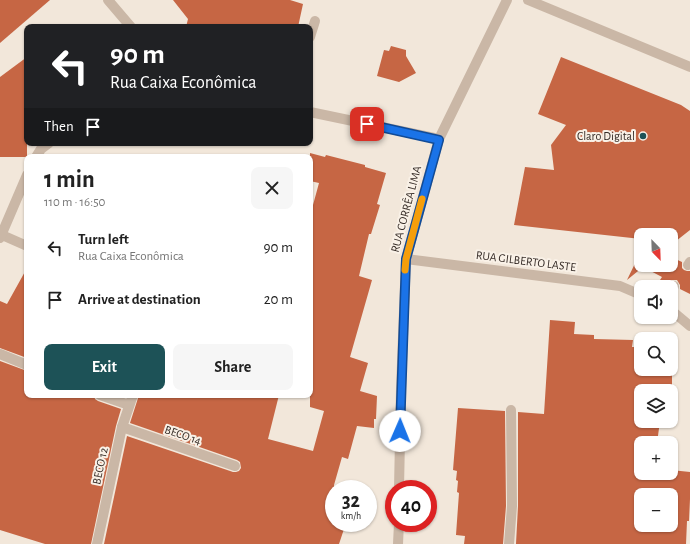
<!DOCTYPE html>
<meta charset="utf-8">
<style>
body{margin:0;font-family:"Alegreya Sans",sans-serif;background:#f6f6f6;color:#222;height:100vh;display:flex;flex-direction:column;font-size:15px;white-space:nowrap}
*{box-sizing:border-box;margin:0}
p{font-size:13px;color:#767676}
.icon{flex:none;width:22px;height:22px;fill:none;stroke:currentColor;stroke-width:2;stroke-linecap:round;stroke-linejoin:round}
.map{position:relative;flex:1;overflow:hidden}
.sheet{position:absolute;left:24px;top:154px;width:289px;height:244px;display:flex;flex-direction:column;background:#fff;border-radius:8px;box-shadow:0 1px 3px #0004}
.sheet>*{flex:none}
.top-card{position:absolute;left:24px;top:24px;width:289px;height:122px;border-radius:8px;box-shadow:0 1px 3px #0004;background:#202124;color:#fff;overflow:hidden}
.needle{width:26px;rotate:157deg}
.tools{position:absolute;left:634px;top:228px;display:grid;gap:8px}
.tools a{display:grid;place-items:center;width:44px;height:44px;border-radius:8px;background:#fff;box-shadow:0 1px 3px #0004;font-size:20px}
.speed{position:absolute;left:325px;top:480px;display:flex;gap:8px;font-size:20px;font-weight:700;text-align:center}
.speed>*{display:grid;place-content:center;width:52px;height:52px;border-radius:50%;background:#fff;box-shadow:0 1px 3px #0004;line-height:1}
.speed small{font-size:10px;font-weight:400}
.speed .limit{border:6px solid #d22;background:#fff;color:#111}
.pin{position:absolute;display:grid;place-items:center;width:34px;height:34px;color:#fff;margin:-17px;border-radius:8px;box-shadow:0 2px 6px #0006}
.me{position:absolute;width:44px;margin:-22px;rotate:1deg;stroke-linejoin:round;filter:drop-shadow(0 0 3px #0008)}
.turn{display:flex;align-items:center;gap:14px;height:84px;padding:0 20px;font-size:18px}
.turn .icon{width:52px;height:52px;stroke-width:2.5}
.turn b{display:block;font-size:28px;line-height:34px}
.then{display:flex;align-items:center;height:38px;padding:0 20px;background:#0003;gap:8px;font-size:15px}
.round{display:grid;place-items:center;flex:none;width:42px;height:42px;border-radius:8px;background:#f6f6f6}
.headline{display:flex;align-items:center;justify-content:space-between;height:68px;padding:0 20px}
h1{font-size:24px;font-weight:600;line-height:30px}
.primary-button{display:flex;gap:8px;margin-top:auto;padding:8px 20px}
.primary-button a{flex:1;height:46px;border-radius:8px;background:#1d5257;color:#fff;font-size:16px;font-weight:600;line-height:46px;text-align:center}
.primary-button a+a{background:#f6f6f6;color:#222}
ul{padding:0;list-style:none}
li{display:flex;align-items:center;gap:12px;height:52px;padding:0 20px}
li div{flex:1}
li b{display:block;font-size:15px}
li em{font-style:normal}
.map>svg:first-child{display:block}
.building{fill:#c66644;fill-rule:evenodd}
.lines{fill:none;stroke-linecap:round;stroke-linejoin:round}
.service{stroke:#cab7a6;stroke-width:10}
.minor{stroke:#cab7a6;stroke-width:10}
.tertiary{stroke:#cab7a6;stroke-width:10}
.route-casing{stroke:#114b97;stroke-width:10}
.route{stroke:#1a73e8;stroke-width:7}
.slow{stroke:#f59e0b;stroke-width:7}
.poi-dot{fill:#1d5257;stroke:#f9f1e7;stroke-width:1.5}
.labels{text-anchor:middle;stroke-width:4;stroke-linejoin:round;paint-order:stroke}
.poi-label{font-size:12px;fill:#362c27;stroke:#f9f1e7;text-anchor:end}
.street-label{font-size:12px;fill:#362c27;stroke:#f9f1e7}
</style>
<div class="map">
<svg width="690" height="544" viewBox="0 0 690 544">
<rect width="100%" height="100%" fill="#f2e7da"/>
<g class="building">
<path d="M0 0H50L0 43Z"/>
<path d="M173 0H290L303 4 298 27H186L188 19Z"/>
<path d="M391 46 406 50V56L416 73 399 82 377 76 384 50 389 51Z"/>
<path d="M27 57V157H0V77Z"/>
<path d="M561 57 681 105 690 111V230L671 245V235H641V239L514 225 525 167 554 170 551 145 566 125 538 114Z"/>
<path d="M310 153 325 157 326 155 365 165V167L386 173 377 204 380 205 371 234H369L359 276 372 280 350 357 368 363 360 391 377 396 376 419H374V428L357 426 348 459 342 457 334 485V523H346L339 544H104L127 436 233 472H236L239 471 241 468 240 462 237 460 130 423 139 395H279L268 439 313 451 324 411 310 407V216L319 183 310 181Z"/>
<path d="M641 251V265H671V257L682 262V268L684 270 687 271H690V294L680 289V285L677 280H673L670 281 668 283 660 280 662 277 643 267 627 280Z"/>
<path d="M27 268V358L0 348V301L7 304Z"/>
<path d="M550 320 575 322 574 334 594 335V339L633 340 632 347H641V369H649V374H672V397H676L675 422 661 421H671V391H641V421H660L657 443H641V473H671V470L690 472V499L689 521H687L686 544H516L518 506V412L544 414ZM641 495H671V525H641Z"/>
<path d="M0 361 27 371V395H94L95 399 98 401 121 409 116 426 91 544H45L0 530Z"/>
<path d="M458 408 505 411 506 506 503 544H464L465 536 456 535 459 493 457 492 458 481 456 480 457 471 453 470Z"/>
</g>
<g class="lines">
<g class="service">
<path d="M310 37 315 21"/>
<path d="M2 235 27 246"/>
<path d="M688 265 690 262"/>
<path d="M671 293 674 286"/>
<path d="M0 354 27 365"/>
<path d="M100 395 129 405"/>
<path d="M122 427 235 466"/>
<path d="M97 544 122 427 133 395"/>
</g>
<g class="minor">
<path d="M528 0 690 67"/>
<path d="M36 157 41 149 49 143"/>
<path d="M0 238 27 175"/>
<path d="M406 259 620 286 641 295"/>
<path d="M671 310 690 326"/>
<path d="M509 544 512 506 511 410"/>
</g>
<g class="tertiary">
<path d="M108 0 131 27"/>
<path d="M310 112 439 139"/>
<path d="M399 489 401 388 406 259 439 139 507 0"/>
<path d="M398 544 399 523"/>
</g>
</g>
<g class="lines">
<g class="route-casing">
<path id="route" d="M367 124 439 140 406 259 400 431"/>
</g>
<use href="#route" class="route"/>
<path class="slow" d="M405 270 406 259 422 199"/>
</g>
<circle class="poi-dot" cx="643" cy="136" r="4"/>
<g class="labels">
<g class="poi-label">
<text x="635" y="140">Claro Digital</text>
</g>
<g class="street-label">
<text transform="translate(406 209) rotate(-75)" y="4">RUA CORRÊA LIMA</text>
<text transform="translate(526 261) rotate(7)" y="4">RUA GILBERTO LASTE</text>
<text transform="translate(183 435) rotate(19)" y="4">BECO 14</text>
<text transform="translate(100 466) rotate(-78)" y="4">BECO 12</text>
</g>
</g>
</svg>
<div class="tools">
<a><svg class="needle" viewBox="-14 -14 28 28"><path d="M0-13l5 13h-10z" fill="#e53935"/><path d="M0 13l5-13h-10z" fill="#767676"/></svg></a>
<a><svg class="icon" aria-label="sound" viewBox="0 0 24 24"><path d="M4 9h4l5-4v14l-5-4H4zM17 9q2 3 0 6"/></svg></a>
<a><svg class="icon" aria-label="search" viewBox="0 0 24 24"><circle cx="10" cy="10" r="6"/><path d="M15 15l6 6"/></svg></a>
<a><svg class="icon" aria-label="layers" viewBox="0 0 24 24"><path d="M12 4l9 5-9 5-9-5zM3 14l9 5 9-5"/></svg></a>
<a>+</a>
<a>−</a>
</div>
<div class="speed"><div>32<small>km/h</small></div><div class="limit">40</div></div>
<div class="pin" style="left:367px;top:124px;background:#d93025"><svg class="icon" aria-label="arrive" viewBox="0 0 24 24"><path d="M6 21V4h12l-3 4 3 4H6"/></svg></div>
<svg class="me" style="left:400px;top:431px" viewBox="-20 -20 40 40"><circle r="19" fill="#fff"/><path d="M0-13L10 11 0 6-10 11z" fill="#1a73e8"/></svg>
<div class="top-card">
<div class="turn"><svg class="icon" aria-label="left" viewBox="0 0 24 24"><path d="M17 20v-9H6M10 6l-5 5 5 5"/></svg><div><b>90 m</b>Rua Caixa Econômica</div></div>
<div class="then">Then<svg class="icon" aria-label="arrive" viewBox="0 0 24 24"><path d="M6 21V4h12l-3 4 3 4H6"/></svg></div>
</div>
<section class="sheet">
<div class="headline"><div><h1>1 min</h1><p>110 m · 16:50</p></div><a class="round"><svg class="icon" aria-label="close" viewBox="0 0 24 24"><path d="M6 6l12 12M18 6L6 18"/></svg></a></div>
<ul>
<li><svg class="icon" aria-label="left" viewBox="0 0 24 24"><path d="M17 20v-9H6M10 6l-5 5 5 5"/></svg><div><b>Turn left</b><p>Rua Caixa Econômica</p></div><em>90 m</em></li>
<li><svg class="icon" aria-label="arrive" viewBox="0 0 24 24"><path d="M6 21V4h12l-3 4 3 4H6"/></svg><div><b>Arrive at destination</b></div><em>20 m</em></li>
</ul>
<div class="primary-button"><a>Exit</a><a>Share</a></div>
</section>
</div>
